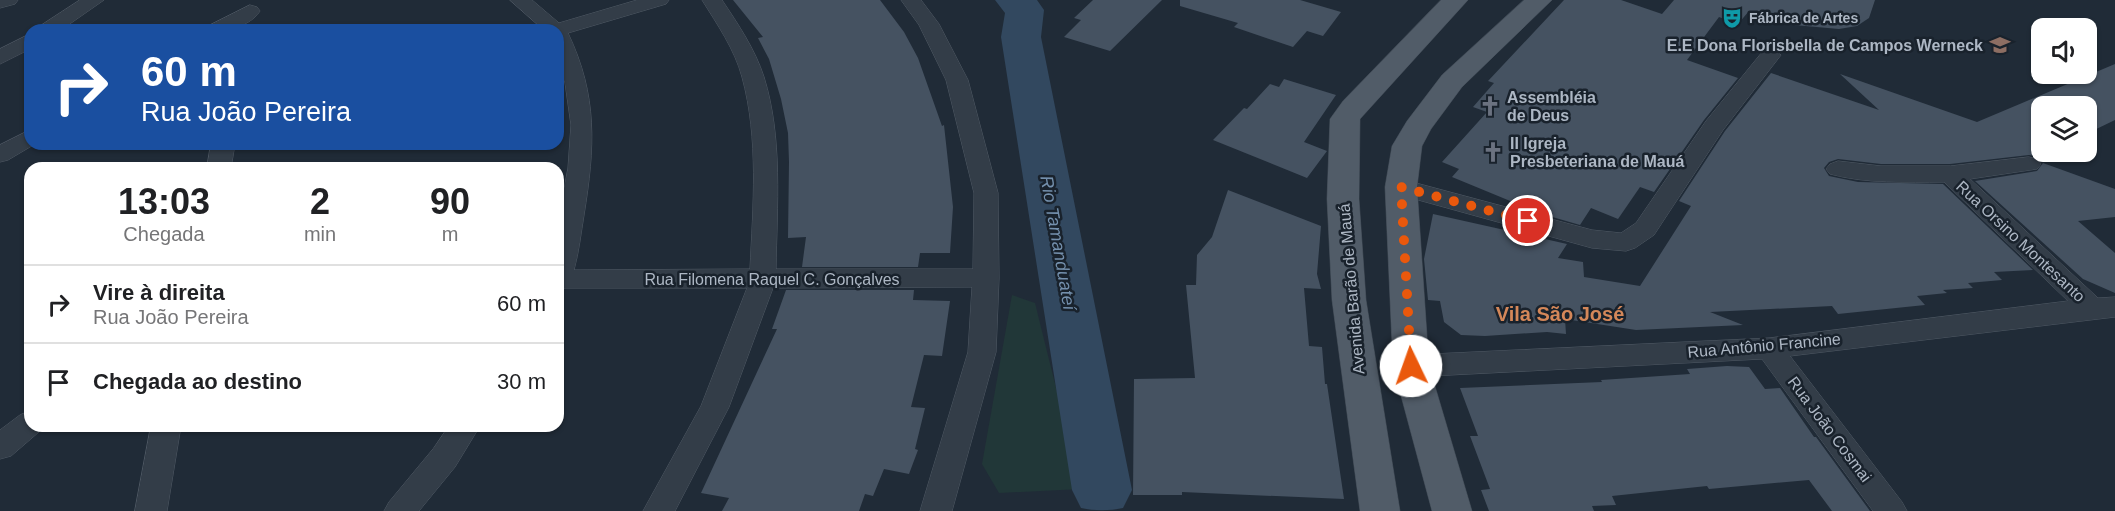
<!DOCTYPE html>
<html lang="pt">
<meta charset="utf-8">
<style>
body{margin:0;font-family:Helvetica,sans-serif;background:#f6f6f6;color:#202124;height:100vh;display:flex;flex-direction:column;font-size:22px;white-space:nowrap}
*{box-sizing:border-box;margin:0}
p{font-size:20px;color:#757577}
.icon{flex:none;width:33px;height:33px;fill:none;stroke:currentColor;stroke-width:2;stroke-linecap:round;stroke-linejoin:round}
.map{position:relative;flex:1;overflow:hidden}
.side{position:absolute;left:24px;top:162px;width:540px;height:270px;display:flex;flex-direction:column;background:#fff;border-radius:18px;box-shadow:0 2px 4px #0004}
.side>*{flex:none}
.top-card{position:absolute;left:24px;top:24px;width:540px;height:126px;border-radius:18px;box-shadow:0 2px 4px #0004;background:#1a4fa0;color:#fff;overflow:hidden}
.controls{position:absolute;left:2031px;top:18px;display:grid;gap:12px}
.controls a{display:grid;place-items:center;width:66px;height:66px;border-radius:12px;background:#fff;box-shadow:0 2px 4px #0004;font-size:30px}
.pin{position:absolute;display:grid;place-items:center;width:51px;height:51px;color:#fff;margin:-26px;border:3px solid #fff;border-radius:50%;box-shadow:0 2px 6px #0007}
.me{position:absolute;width:66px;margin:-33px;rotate:357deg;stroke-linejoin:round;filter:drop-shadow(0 0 4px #0008)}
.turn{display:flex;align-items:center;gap:21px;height:126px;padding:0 18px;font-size:27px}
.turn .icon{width:78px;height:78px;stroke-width:2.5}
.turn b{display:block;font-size:42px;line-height:51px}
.eta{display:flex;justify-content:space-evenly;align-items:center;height:102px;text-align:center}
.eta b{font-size:36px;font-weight:700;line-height:42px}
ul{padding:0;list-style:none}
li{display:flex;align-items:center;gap:18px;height:78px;padding:0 18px;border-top:2px solid #e0e0e0}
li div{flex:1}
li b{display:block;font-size:22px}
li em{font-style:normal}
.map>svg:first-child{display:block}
.green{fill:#213738}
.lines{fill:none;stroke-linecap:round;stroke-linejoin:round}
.river{fill:#32485f;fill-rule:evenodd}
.building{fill:#455261}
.street-casing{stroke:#505a65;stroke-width:1}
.primary-casing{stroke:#3c4651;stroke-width:1}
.street{fill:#333d48;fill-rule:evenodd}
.primary{fill:#515c68;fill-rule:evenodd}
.route{stroke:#ea580c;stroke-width:10;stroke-dasharray:0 18}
.labels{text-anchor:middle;stroke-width:5;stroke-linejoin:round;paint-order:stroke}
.far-poi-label{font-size:14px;font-weight:bold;fill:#adb7c4;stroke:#19222c;text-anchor:start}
.poi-label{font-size:16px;font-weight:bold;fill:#adb7c4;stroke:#19222c;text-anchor:start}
.street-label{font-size:16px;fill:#adb7c4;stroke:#19222c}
.water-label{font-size:18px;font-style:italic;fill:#7490ad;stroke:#19222c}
.quarter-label{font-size:20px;font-weight:bold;fill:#d48759;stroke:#19222c}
</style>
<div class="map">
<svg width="2115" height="511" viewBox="0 0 2115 511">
<rect width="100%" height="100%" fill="#202b37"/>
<path class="green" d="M1012 295 1035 303 1081 489 999 493 982 464Z"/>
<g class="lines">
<path class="river" d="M995 0H1037L1044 10 1041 37 1132 490 1123 508C1109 511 1095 511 1081 508L1072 490 1001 37 1005 13Z"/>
</g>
<g class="building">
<path d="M733 0H880L904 32 918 58 942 126 944 125 953 207 950 253H920L918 267H802L806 237 788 238 789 162 788 133 781 99 769 59 758 38 763 37Z"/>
<path d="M1093 0H1162L1110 51 1064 37 1081 20 1074 18Z"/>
<path d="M1180 0H1300L1341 12 1323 36 1307 31 1293 47 1234 27 1238 23 1180 6Z"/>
<path d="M1564 0H1621L1662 14 1674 0H1875L1869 18 1857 26 1839 29 1794 25 1749 11 1738 24 1719 17 1687 60 1738 78 1704 120 1654 192 1640 187 1618 219 1591 208 1580 225 1542 214 1452 177 1459 169 1442 162 1487 112 1473 107 1494 83 1488 81Z"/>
<path d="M2115 64V120L2086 134V106H2042V154L2036 156 2029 155 1950 164H1881L1838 159 1829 162 1824 168 1829 176 1858 182 1943 184 2033 270 1994 272 2002 280 1968 283 1973 288 1943 290 1947 293 1917 296 1925 305 1838 314 1832 306 1710 312 1743 325 1636 330 1565 319 1566 334 1547 332 1485 336 1461 335 1444 322 1440 301 1428 300 1424 259 1433 214 1567 244 1558 258 1583 262 1584 277 1640 286 1691 206 1679 201 1725 131 1771 73 1879 110 1840 74 1977 122Z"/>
<path d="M1284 79 1336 95 1304 142 1327 151 1307 178 1213 140 1244 108 1247 109 1270 84 1279 87Z"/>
<path d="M2043 163 2115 189V217L2078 221 2115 253V293L2083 279 1975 181 2037 171Z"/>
<path d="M1228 190 1321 226 1317 274 1321 289 1304 288 1309 346 1322 347 1325 384H1327L1344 499 1182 492V495H1133L1134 379 1195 378 1186 285H1196L1197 255 1212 237Z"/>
<path d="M786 290H914L913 300 950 301 942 356 924 355 911 407 925 408 915 449 918 450 909 474 884 469 873 496 865 494 859 511H722L729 498 701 493 777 329H772Z"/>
<path d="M1727 366 1749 367 1765 389 1780 388 1814 437H1816L1870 511H1832L1809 480 1709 489 1707 486 1612 496 1616 505 1592 506 1594 511H1489L1481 490 1490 489 1470 436H1478L1460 388 1602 382 1601 380 1690 374 1687 369Z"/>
</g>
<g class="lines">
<g class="street-casing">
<g id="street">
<path d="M0 0H18L15 4 0 8Z"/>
<path d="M80 0H104L61 30H37L40 26Z"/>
<path d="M510 0H532L559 23 637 0H669L666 4 568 33C598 96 595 147 584 215 581 233 579 252 574 270L750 269C753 206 759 139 742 77 735 50 717 24 702 0H722C738 24 755 49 764 77 783 138 777 206 776 269H973L974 193 946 80 919 25 901 0H921L939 24 968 80 998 193 999 278 996 352 952 511H920L968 352 972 287 773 288 729 407 675 511H643L701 406 747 288H565L558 290V221L568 168 571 125 565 83 558 59V30H544Z"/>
<path d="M250 5 257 7 260 11C248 29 224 30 205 30L208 26Z"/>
<path d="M30 34V49L0 64V49Z"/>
<path d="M1770 49 1777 51 1781 55 1723 130 1654 235 1635 248 1626 251 1592 248 1393 193 1389 187 1393 181 1401 179 1592 230 1621 233 1636 223 1706 121 1763 51Z"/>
<path d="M30 130V144H35L8 160 0 162V145Z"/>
<path d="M211 144H235L231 168H207Z"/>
<path d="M2029 157 2037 159 2041 164 2037 169 1970 179 2098 298 2115 297V317L1790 356 1902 502 1907 511H1873L1762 359 1411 377 1401 374 1397 366 1401 358 1411 355 1769 338 2068 301 1944 182C1906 182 1867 184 1830 174L1826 169 1830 164 1838 161 1881 166H1950Z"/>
<path d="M30 411V426H43L40 431 11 456 0 459V430L20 415Z"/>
<path d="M151 426H181L167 511H135Z"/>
<path d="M449 426H480L455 467 419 511H384L389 502 433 449Z"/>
</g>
</g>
<g class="primary-casing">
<g id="primary">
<path d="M1441 0H1468L1360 119 1359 199 1366 300 1400 511H1360L1332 300 1327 199 1330 119 1343 101Z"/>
<path d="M1524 0H1552L1462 87 1431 129 1422 146 1417 187 1429 366 1472 511H1432L1393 366 1385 187 1392 146 1407 121 1442 75Z"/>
</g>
</g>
<use href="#street" class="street"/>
<use href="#primary" class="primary"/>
</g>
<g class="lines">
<path class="route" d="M1411 366 1401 187 1528 221"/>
</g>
<defs>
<g id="theatre-bare" transform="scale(1.62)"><path d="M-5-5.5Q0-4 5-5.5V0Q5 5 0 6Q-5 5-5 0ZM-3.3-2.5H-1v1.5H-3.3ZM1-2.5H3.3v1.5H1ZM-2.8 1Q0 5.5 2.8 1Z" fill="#0f9aa8" stroke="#19222c" stroke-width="2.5" paint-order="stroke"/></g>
<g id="school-bare" transform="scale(1.62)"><path d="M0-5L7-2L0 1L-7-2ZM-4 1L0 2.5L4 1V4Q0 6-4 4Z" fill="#8d6e63" stroke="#19222c" stroke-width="2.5" paint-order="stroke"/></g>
<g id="church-bare" transform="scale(1.62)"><path d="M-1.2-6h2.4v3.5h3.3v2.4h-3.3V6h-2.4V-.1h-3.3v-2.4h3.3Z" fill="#6b7280" stroke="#19222c" stroke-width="2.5" paint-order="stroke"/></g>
</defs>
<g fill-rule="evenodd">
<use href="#theatre-bare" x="1732" y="18"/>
<use href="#school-bare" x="2000" y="45"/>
<use href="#church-bare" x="1490" y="106"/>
<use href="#church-bare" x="1493" y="152"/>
</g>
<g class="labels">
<g class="far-poi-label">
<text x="1749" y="23">Fábrica de Artes</text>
</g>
<g class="poi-label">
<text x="1983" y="51" text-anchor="end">E.E Dona Florisbella de Campos Werneck</text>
<text x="1507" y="103">Assembléia<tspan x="1507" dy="18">de Deus</tspan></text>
<text x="1510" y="149">II Igreja<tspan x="1510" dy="18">Presbeteriana de Mauá</tspan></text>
</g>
<g class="street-label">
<text transform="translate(2021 241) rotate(43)" y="6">Rua Orsino Montesanto</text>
<text x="772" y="285">Rua Filomena Raquel C. Gonçalves</text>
<text transform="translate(1351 289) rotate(-95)" y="6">Avenida Barão de Mauá</text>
<text transform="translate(1764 345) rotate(-5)" y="6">Rua Antônio Francine</text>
<text transform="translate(1830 429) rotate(53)" y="6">Rua João Cosmai</text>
</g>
<g class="water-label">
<text transform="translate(1058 243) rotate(80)" y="6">Rio Tamanduateí</text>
</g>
<g class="quarter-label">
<text x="1560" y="321">Vila São José</text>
</g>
</g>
</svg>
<div class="controls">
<a><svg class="icon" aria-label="sound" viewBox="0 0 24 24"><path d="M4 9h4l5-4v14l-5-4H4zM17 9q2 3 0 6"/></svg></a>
<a><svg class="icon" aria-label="layers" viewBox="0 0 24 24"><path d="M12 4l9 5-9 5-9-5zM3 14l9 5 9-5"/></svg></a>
</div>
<div class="pin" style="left:1528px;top:221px;background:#d93025"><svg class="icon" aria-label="arrive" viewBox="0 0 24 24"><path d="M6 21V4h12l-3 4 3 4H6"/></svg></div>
<svg class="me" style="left:1411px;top:366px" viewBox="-20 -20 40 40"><circle r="19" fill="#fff"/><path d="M0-13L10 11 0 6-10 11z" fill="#ea580c"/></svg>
<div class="top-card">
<div class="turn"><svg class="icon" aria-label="right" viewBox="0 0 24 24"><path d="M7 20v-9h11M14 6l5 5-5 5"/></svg><div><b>60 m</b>Rua João Pereira</div></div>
</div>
<section class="side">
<div class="eta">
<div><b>13:03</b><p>Chegada</p></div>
<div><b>2</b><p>min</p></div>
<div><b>90</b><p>m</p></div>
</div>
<ul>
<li><svg class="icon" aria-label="right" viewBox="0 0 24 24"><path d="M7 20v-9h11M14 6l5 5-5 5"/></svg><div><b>Vire à direita</b><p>Rua João Pereira</p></div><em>60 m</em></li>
<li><svg class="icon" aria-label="arrive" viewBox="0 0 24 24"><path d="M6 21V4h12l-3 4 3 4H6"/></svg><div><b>Chegada ao destino</b></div><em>30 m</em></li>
</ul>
</section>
</div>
